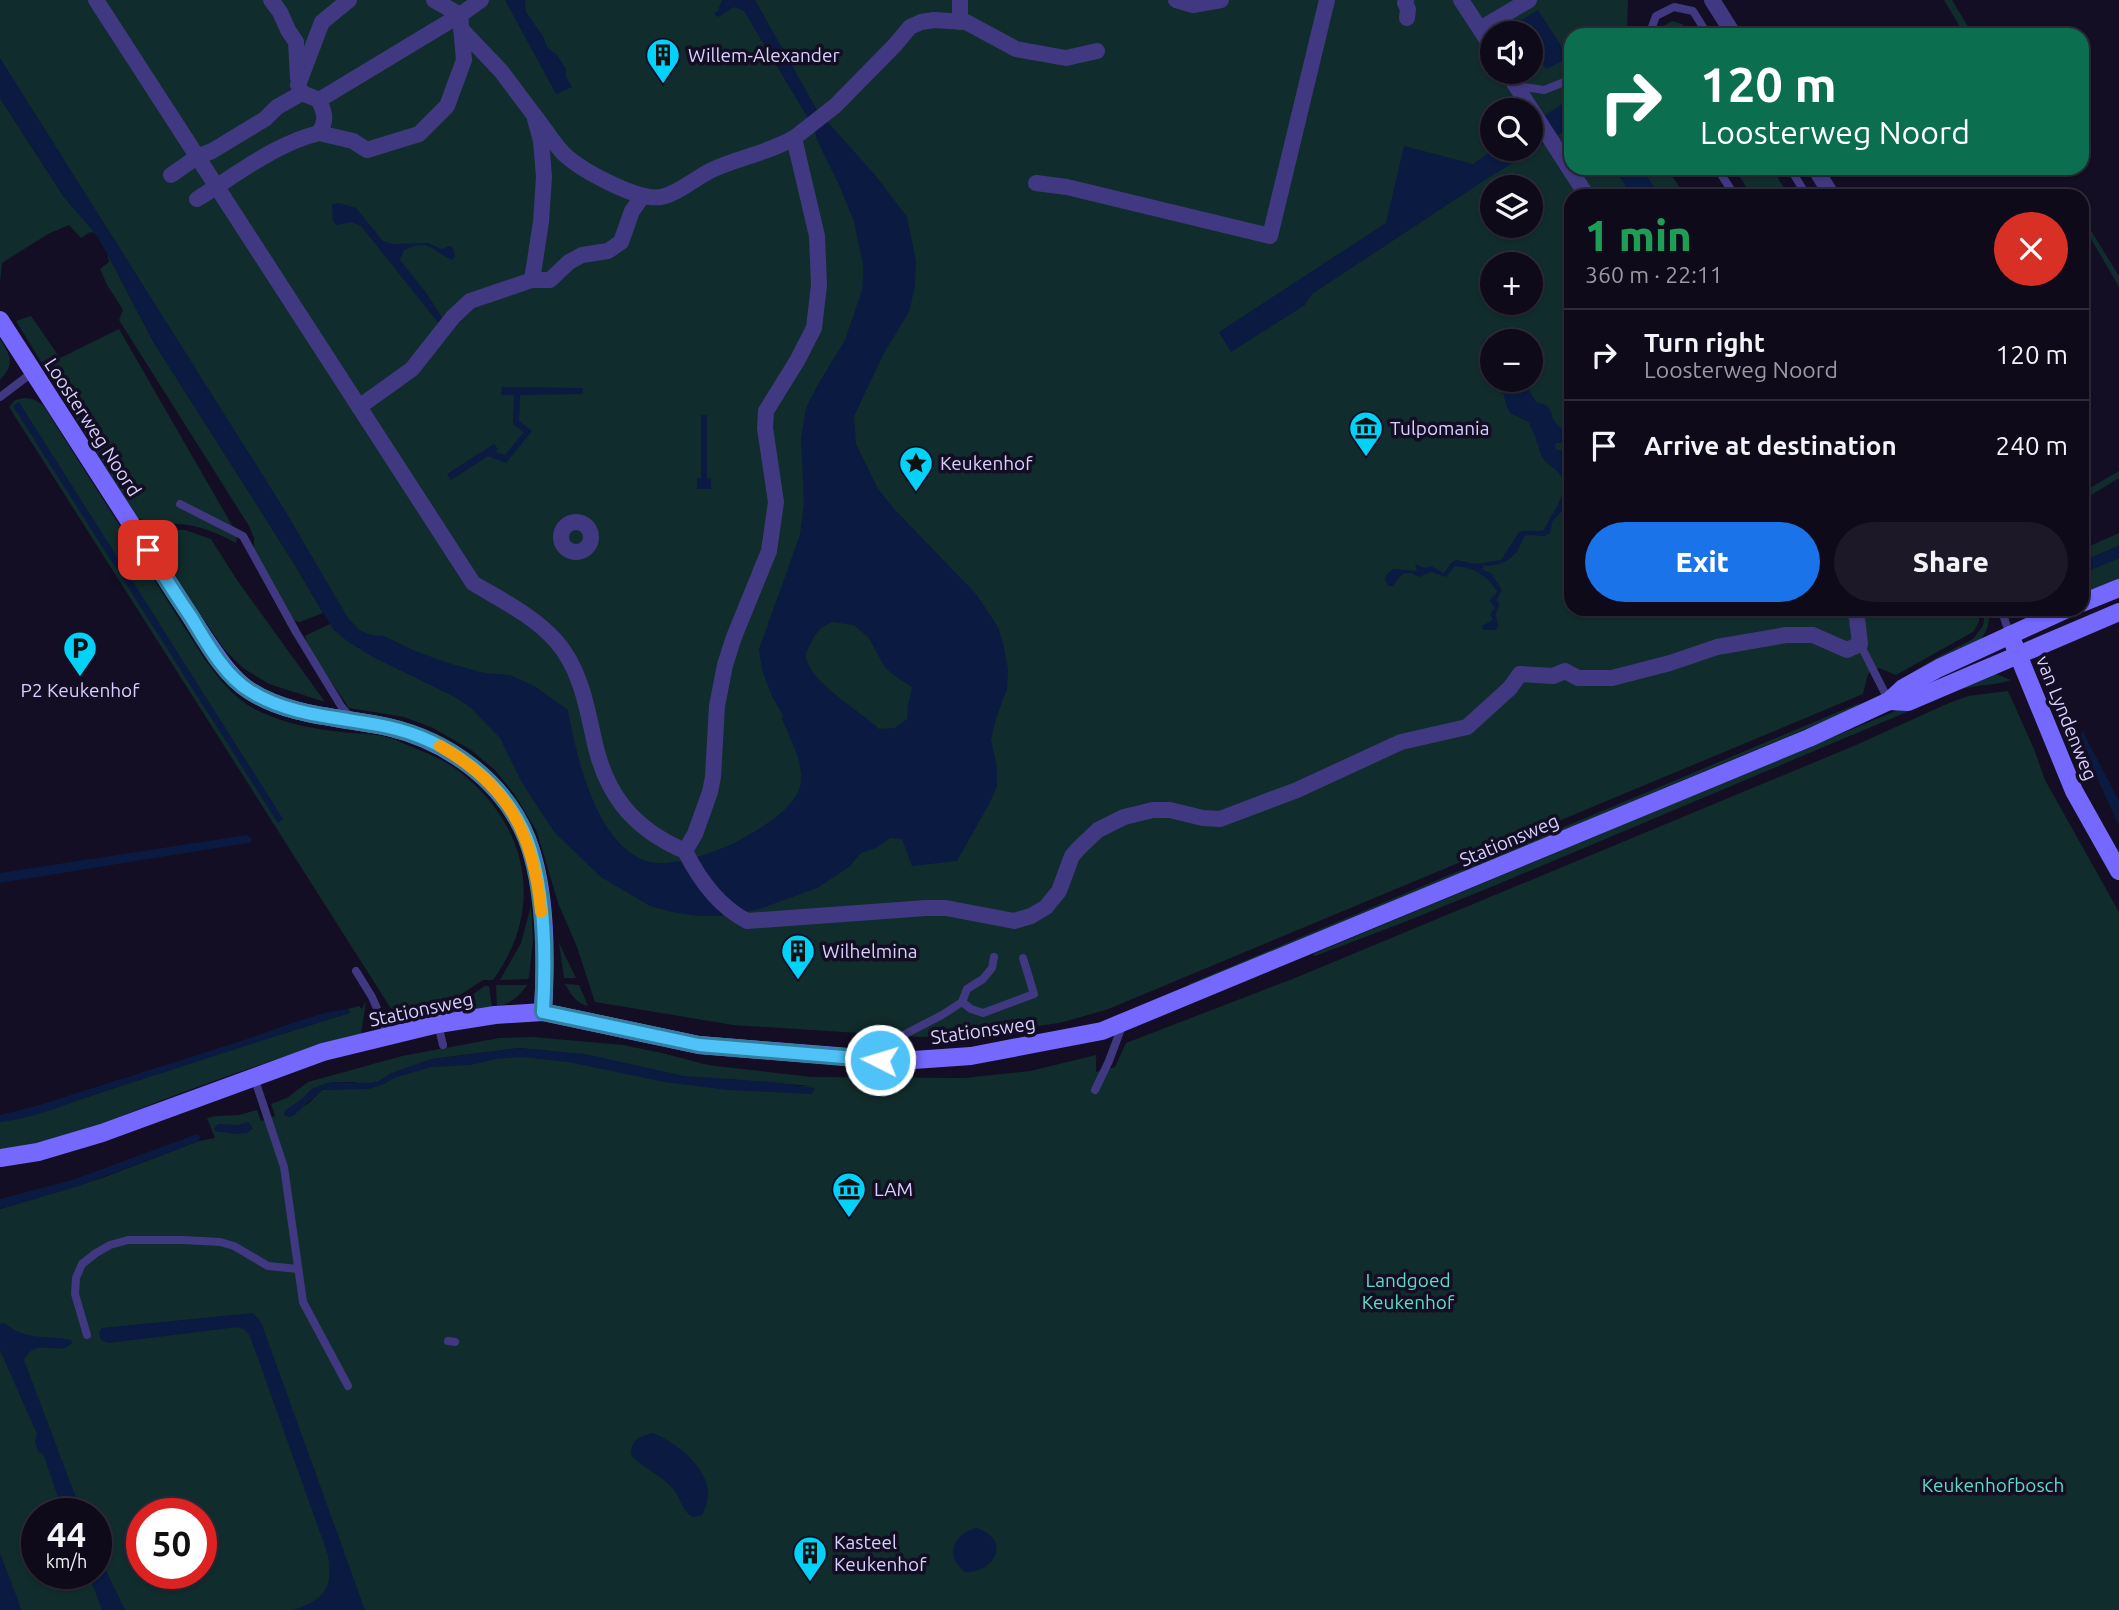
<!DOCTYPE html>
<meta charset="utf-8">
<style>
body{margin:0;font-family:Ubuntu,sans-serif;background:#1c1827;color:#f1f3f6;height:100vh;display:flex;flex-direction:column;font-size:26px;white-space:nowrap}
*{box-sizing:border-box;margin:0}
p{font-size:23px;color:#9b9aa2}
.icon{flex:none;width:38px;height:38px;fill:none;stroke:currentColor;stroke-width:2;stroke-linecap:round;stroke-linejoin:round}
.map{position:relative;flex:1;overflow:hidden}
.side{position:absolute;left:1564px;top:189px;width:525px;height:427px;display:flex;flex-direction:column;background:#0e0a1a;border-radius:21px;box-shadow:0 2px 5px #0004,0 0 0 2px #2e2b39}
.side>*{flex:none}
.banner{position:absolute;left:1564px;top:28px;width:525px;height:147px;border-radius:21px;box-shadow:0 2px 5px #0004,0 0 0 2px #2e2b39;background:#0b6e4f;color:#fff;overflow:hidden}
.buttons{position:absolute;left:1480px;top:21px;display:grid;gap:14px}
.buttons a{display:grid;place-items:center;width:63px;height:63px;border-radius:50%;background:#0e0a1a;box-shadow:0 2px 5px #0004,0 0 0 2px #2e2b39;font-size:35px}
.speed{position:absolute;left:21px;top:1498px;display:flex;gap:14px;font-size:35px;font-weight:700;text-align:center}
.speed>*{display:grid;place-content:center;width:91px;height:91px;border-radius:50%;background:#0e0a1a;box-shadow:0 2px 5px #0004,0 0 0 2px #2e2b39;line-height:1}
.speed small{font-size:18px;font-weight:400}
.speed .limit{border:10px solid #d22;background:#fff;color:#111}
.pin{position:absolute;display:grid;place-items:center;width:60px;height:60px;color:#fff;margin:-30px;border-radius:14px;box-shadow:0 4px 10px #0006}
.me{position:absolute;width:77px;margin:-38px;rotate:275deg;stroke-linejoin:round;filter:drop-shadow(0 0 5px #0008)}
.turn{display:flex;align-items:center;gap:24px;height:147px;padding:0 21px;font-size:32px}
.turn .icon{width:91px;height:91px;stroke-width:2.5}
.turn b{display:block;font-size:49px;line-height:60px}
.round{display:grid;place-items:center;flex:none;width:74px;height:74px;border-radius:37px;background:#1c1827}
.summary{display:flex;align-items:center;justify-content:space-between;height:119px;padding:0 21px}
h1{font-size:42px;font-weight:800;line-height:52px;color:#1e9e55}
.primary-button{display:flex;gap:14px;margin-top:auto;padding:14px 21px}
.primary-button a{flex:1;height:80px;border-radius:42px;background:#1a73e8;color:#fff;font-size:28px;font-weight:800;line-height:80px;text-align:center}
.primary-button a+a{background:#1c1827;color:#f1f3f6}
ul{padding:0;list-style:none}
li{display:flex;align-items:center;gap:21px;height:91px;padding:0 21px;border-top:2px solid #2e2b39}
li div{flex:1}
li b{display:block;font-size:26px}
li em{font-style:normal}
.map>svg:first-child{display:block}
.green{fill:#112c2c;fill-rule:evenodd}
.water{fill:#0a1a40;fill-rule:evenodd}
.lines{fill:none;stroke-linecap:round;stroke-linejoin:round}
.lane{stroke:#403981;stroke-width:8}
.street{stroke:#403981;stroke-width:16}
.secondary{stroke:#7468fe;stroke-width:18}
.route-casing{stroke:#337fa1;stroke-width:18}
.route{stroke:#4fc3f7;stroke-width:12}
.slow{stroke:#f59e0b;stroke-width:12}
.labels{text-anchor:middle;stroke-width:7;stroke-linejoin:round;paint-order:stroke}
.poi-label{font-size:19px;fill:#d8d0ff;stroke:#130e23;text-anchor:start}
.street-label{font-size:19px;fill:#d8d0ff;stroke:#130e23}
.park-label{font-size:19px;fill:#5cdec5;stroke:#130e23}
</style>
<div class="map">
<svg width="2119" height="1610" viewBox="0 0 2119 1610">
<rect width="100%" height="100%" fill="#130e23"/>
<g class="green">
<path d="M0 0H1628L1627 35H1572V168H1667L1685 196H1572V609H1979V622L1973 632 1896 675 1879 668 1868 674 1863 694 1106 1010 1059 1023 976 1035 920 1037 733 1025 595 1002 577 947 558 903 537 832 515 795 495 770 471 750 433 728 404 717 349 708 308 648 305 636 330 624 345 638 0 79ZM1493 33H1531V72H1493ZM1493 110H1531V149H1493ZM1493 187H1531V226H1493ZM1493 264H1531V303H1493ZM1493 341H1531V380H1493Z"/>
<path d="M1944 0H1952L1973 35H1965Z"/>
<path d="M1672 21 1682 24 1691 35H1658L1663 26Z"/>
<path d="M0 98 64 197 95 233 90 232 81 238 69 225 48 234 2 263 0 283Z"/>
<path d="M1734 168H1772L1789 196H1752Z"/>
<path d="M2082 216 2119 276V287L2083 225Z"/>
<path d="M107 253 153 341 295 565 323 613 300 622 291 620 254 560V538L249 526 119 320 123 310 107 285 100 269 109 262Z"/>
<path d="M31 316 60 358 119 329 237 534 236 543C221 535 206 528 188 525 168 522 158 525 137 518L16 321Z"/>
<path d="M0 339C11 356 15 364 0 380Z"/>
<path d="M24 398 33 399 43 405 202 655C219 679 235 701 263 713 287 724 314 729 341 732 360 734 381 733 398 741 418 750 438 756 456 769 527 822 547 906 493 980H483L440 1008 395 1015 9 407 15 400Z"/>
<path d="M2119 471V478L2083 500V492Z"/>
<path d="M178 530H185L211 539 237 580 325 702 269 684 243 668 224 649 171 572 152 540 154 535Z"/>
<path d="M2119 533V546L2083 561V549Z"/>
<path d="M2119 558V581L2083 597 2082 573Z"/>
<path d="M1989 609C1990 621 1988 631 1980 640 1970 651 1918 673 1902 681L1901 679 1936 658 1973 639 1983 626 1985 611Z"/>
<path d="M1996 674 2011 680C1994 686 1977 684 1959 690L1496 885 1402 923 1315 956 1313 954 1982 675Z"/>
<path d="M2008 691 2034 749 2045 780 2119 912V1610H0V1209L102 1178 199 1141 215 1138 207 1118 216 1116 239 1115 257 1110 261 1121 275 1116 271 1104 287 1098 308 1082 402 1056 499 1038 533 1037 623 1045 662 1053 708 1065 812 1077 964 1078 1030 1071 1096 1055V1072L1115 1067 1126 1043 1295 978 1856 745 1949 703 1968 696ZM519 1048 560 1052 417 1064 432 1059ZM724 1079 812 1086H751ZM332 1082H356L340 1089 322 1090 308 1104 285 1111 301 1100 312 1089ZM37 1514H96V1573H37ZM142 1514H201V1573H142Z"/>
<path d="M1862 702 1851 710 1190 986 1189 984Z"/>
<path d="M531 906 533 940 529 977 528 979 500 980 521 943Z"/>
<path d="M559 943 576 978H564Z"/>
<path d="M565 984 579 985 588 1006C577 1004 570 993 565 984Z"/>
<path d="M496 985H527C519 997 510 1004 497 1006Z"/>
<path d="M485 986H489L492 1007 442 1015Z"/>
<path d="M366 1001 361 1034C297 1052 235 1072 173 1096 117 1117 61 1143 0 1150V1122L57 1107 218 1054 349 1013 350 1011 348 1009 359 1006 362 1009Z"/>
</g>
<g class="water">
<path d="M505 0H525L526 12 544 38 547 47 557 55 566 69V77L572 87 556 94Z"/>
<path d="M722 0H755L817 110 875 175 907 217 916 261 915 286 909 312 884 353 854 416 856 444 878 489 895 510 976 594 998 627 1004 647 1008 669 1007 689 996 718 991 740 997 767V786L989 804 957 861 912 866 902 839 890 838 876 848 861 853 849 867 817 888 759 909 722 916H698L672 912 650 906 601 877 555 833 522 783 500 738 471 708 455 697 373 657 347 641 333 629 295 565 153 341 107 253 95 233 64 197 0 98V58L284 509 348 618 359 630 371 635 384 636 415 651 448 663 484 673 510 675 534 686 568 710C576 755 596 844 646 861 669 869 717 852 738 841 758 830 790 812 799 790 807 769 790 738 782 719L783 715 772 696 762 670 759 649 800 535 804 504 801 439 806 408 816 388 845 340 862 290 863 278V265L854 222 840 187 817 140 815 130 744 11 734 7 718 17 714 14 718 10ZM833 622 854 625 869 638 884 666 892 674 912 687 908 705 907 719 895 728 879 729C862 712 804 680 806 653 807 649 809 646 811 643 816 631 822 626 833 622Z"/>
<path d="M1538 10 1569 58 1546 69 1531 44V33H1525L1518 22Z"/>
<path d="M1571 101V127L1488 178 1312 294 1305 305 1231 352 1219 332 1386 223 1404 146 1473 164 1495 149H1531V125L1565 102Z"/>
<path d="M1614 168H1642L1659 196H1632Z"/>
<path d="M338 203 356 208 383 241 393 244 428 243 442 249 450 246 453 248 455 257 452 260C432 252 431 237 404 250L400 260 427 294 444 321 440 325 361 226 352 222 336 225 333 221 332 205Z"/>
<path d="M1492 337 1499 341H1493V379L1489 372 1492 359 1491 355 1481 349 1483 341Z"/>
<path d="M1493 380H1521L1524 382 1536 402C1556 407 1547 412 1556 423 1560 428 1566 430 1570 435L1566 443H1556L1555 446 1557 450 1567 451 1571 456 1572 489 1569 491 1561 512 1552 522 1550 533 1545 536 1526 535C1521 540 1521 545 1518 550 1507 564 1498 565 1483 566V570L1491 573 1502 590 1497 599 1499 605 1496 614 1498 626 1496 630H1483L1482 626 1493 620 1490 614 1495 608 1490 601 1491 598 1495 595 1497 591C1486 574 1474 568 1455 566L1446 577 1431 572 1419 577C1406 568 1401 574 1393 586H1389L1385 581 1386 575 1393 569 1417 571 1415 564 1424 568 1431 566 1443 573 1446 571 1451 563 1456 560 1475 564 1501 560 1519 532C1530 529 1535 533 1544 530 1549 518 1565 497 1564 484 1563 471 1549 467 1543 458 1540 454 1539 447 1537 442 1535 434 1531 429 1529 422L1510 413 1506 405 1504 395Z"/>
<path d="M502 387 583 388V394L520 395 519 421 532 431 506 463 488 456 451 480 447 474 494 444 498 449 495 452 505 455 524 432 513 424 514 395H501Z"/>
<path d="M19 402 283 819 278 823 13 406Z"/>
<path d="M701 415H707V478L711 479V489H697V478H701Z"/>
<path d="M2119 546V558L2083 573V561Z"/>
<path d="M2083 732 2119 801V826L2083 747 2081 733Z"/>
<path d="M247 835 251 838V842L248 843 0 883V873Z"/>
<path d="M348 1009 350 1011 349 1013C268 1038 188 1065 108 1090 73 1101 37 1118 0 1122V1115L36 1106 241 1041 286 1025 328 1012Z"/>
<path d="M519 1048 585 1054 684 1076 772 1082 815 1088 812 1094 728 1090 665 1082 568 1062 522 1057 496 1059 470 1065 431 1067 394 1078 384 1084 368 1089 322 1090 294 1115 289 1117 284 1115 285 1111 301 1100 312 1089 322 1085 332 1082 369 1083 379 1081 391 1073 432 1059Z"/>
<path d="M248 1122 253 1128 247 1133 235 1134 215 1131 214 1129 218 1124 238 1125Z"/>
<path d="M197 1134 200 1136 199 1141 79 1186 0 1209V1199L75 1179Z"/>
<path d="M253 1313 261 1322 365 1610H294C325 1598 333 1590 328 1555L250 1336 245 1330 238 1327 109 1343 101 1340 99 1333 102 1328Z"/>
<path d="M5 1323C24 1341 48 1335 71 1340L72 1343C57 1358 37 1335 24 1360L82 1514H64L43 1454 38 1451 35 1442 37 1434 0 1350V1324Z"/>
<path d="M652 1433C682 1444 724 1480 702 1515L693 1517C681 1510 682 1500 674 1490 663 1475 643 1469 631 1455 631 1440 639 1437 652 1433Z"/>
<path d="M976 1528C1012 1539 995 1573 965 1572 944 1557 953 1534 976 1528Z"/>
<path d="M96 1550 125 1610H102L88 1573H96Z"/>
<path d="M0 1553 19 1603 21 1610H0Z"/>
</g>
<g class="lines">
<g class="lane">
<path d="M1649 35 1656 16 1674 7 1693 11 1708 35"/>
<path d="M1518 86 1544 90 1572 79"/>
<path d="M1717 168 1735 196"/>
<path d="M1790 168 1807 196"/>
<path d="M0 397 33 372"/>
<path d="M180 504 243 536 296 632 341 706 352 719"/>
<path d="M2001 609 2010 635"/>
<path d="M1860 644 1889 701"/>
<path d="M356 971 372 997 389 1036"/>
<path d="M962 1002 971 1009 983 1013 1034 994 1023 958"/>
<path d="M438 1024 443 1045"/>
<path d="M880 1059 886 1044 942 1015 962 1002 967 989 983 979 992 968 994 957"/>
<path d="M254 1077 284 1167 303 1302 348 1386"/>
<path d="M1095 1090 1109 1061 1122 1026"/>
<path d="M87 1335 75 1294 76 1278 82 1264 96 1253 110 1245 128 1240H183L220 1242 234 1246 268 1266 298 1269"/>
<path d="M448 1341 455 1342"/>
</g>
<g class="street">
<path d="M96 0 473 583C501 600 534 616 556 641 579 667 586 702 593 735 604 792 631 828 685 851"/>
<path d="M271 0 280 12 288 30 296 42 298 78"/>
<path d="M960 0V22"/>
<path d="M1176 0 1193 5 1221 0"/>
<path d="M1406 0 1405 3 1408 9 1407 18"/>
<path d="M1461 0 1493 49"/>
<path d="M1712 0 1734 35"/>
<path d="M461 29 501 71 534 115 541 141 544 177 541 222 532 280"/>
<path d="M1480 29 1529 0"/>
<path d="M1097 51 1066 58 1016 49 966 22 934 20 921 22 910 27 895 45 835 106 794 138 817 236 819 285 814 328 797 361 766 411 765 428 776 502 769 551 734 637 725 665 717 706 713 777 710 792 695 834 685 851C699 879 718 906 747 921L926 908H946L1014 921 1031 916 1046 907 1059 891 1072 856 1079 848 1098 830 1124 817 1153 810H1170L1203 818 1220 819 1297 790 1401 742 1467 727 1510 688 1520 674 1553 676 1565 671 1578 678H1612L1670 663 1717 647 1786 635H1813L1847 650 1860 644 1857 618 1853 609"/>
<path d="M1507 72 1587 196"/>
<path d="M302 93 298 85 322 22 349 0"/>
<path d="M319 100 460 15 481 0"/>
<path d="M534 115C544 127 553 143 564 154 581 170 637 201 661 197 680 193 696 177 714 169 740 157 768 153 794 138"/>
<path d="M1815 168 1832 196"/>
<path d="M171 175 197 157 212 151 265 119 277 107 302 93 319 100C325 114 327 120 319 133L353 141 367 150 419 134 447 106 464 60 460 15 434 0"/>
<path d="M1036 183 1067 187 1270 236 1327 0"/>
<path d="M197 199C235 176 274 144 319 133"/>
<path d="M359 407 412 369 453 317 470 301 532 280H550L569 262 582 255 608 251 621 242 632 211 642 197"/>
<circle cx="576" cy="537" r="15"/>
</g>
<g class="secondary">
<path d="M0 320 205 639C218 658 231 679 250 691 291 717 342 717 388 727 447 741 504 781 527 839 547 890 546 958 543 1012"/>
<path d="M2082 603 2119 588"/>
<path d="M2010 635 2074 791 2119 871"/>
<path d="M1889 701 1908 702 2119 612"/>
<path d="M0 1158 38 1152 102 1133 323 1052 438 1024 495 1015 543 1012 699 1045 899 1061 971 1056 1102 1031 1809 738 1889 701 1903 688 1939 668 2067 609"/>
</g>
</g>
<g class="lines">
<g class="route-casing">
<path id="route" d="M148 550C162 573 176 595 191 617 207 643 224 675 250 691 291 717 342 717 388 727 447 740 504 781 527 839 546 890 546 958 543 1012L699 1045 880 1060"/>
</g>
<use href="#route" class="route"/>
<path class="slow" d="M440 746C509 786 534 835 541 912"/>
</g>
<defs>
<g id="building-pin" transform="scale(1.75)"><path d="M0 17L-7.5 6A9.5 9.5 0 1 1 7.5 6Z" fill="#02d1f8" stroke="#130e23"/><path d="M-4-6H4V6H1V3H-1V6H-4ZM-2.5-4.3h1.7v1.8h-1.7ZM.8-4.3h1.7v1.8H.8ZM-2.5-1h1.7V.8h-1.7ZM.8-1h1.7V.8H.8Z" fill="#111"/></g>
<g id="museum-pin" transform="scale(1.75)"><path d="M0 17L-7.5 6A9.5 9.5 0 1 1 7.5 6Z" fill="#02d1f8" stroke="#130e23"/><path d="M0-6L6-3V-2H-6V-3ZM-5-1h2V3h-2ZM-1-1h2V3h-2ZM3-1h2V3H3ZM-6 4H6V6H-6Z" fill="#111"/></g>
<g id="sight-pin" transform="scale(1.75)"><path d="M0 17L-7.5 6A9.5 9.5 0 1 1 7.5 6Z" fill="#02d1f8" stroke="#130e23"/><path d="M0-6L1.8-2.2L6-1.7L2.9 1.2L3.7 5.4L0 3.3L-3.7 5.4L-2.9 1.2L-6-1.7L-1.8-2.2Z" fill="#111"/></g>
<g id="parking-pin" transform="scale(1.75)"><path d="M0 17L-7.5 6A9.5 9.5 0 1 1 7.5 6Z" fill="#02d1f8" stroke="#130e23"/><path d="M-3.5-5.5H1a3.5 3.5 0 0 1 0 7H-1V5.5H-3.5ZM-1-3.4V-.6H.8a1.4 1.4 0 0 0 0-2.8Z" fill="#111"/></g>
</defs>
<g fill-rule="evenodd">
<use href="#building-pin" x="663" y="55"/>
<use href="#museum-pin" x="1366" y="428"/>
<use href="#sight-pin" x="916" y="463"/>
<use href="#parking-pin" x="80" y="648"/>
<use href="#building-pin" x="798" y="951"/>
<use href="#museum-pin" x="849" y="1189"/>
<use href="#building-pin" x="810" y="1553"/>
</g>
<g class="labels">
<g class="poi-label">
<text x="688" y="62">Willem-Alexander</text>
<text x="1390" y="435">Tulpomania</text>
<text x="940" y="470">Keukenhof</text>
<text x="80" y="697" text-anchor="middle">P2 Keukenhof</text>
<text x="822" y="958">Wilhelmina</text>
<text x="874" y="1196">LAM</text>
<text x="834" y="1549">Kasteel<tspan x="834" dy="22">Keukenhof</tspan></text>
</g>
<g class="street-label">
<text transform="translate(93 427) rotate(57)" y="7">Loosterweg Noord</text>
<text transform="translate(2067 718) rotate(68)" y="7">van Lyndenweg</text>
<text transform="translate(1509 840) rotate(-23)" y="7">Stationsweg</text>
<text transform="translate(421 1009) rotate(-12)" y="7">Stationsweg</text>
<text transform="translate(983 1030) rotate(-8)" y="7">Stationsweg</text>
</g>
<g class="park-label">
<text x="1408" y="1287">Landgoed<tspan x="1408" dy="22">Keukenhof</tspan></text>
<text x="1993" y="1492">Keukenhofbosch</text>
</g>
</g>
</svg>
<div class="buttons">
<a><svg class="icon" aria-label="sound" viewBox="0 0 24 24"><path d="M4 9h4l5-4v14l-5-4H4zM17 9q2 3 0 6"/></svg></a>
<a><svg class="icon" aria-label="search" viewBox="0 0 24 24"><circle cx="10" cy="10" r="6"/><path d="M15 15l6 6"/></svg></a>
<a><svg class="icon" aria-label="layers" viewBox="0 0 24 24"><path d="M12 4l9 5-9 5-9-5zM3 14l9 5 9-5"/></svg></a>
<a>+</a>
<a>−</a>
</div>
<div class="speed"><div>44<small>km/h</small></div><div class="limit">50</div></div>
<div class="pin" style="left:148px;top:550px;background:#d93025"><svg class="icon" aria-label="arrive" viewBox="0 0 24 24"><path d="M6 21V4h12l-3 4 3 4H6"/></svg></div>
<svg class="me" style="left:880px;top:1060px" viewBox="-20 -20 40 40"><circle r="17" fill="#4fc3f7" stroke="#fff" stroke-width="3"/><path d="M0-11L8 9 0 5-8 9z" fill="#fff"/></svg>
<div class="banner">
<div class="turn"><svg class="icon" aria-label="right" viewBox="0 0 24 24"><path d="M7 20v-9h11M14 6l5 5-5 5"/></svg><div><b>120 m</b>Loosterweg Noord</div></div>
</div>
<section class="side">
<div class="summary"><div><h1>1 min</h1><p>360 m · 22:11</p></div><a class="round" style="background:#d93025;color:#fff"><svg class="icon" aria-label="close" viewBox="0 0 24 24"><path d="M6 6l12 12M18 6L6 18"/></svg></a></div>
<ul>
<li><svg class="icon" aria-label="right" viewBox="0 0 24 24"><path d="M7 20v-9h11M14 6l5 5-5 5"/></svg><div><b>Turn right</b><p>Loosterweg Noord</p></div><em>120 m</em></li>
<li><svg class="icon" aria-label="arrive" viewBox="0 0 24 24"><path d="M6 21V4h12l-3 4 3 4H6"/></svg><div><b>Arrive at destination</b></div><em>240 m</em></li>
</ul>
<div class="primary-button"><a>Exit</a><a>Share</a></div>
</section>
</div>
